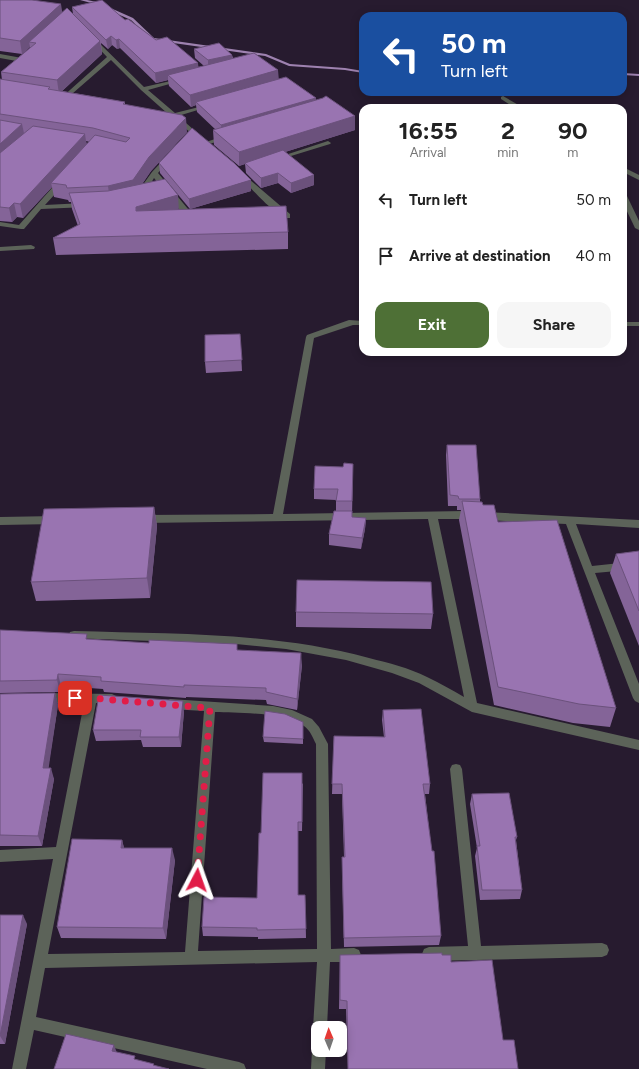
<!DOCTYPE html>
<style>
body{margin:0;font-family:Figtree,sans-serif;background:#f6f6f6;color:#222;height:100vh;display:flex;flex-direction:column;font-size:15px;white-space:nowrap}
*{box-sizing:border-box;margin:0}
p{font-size:13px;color:#767676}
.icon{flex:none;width:22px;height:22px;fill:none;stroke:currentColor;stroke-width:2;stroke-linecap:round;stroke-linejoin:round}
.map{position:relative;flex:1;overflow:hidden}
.side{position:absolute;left:359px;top:104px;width:268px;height:252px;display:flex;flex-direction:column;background:#fff;border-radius:12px;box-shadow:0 2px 10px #0003}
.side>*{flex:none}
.guide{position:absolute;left:359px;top:12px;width:268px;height:84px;border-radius:12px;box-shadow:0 2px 10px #0003;background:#1a4fa0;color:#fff;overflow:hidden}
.needle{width:26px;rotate:358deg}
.tools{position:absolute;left:311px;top:1021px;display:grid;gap:8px}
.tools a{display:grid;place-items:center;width:36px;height:36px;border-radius:8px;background:#fff;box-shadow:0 2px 10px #0003;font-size:20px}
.pin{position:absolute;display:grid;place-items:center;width:34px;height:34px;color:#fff;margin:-17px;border-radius:8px;box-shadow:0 2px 6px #0006}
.me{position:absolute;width:44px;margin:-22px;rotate:4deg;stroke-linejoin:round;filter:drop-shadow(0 0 3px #0008)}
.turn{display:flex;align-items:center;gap:14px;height:84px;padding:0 16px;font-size:18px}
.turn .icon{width:52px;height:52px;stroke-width:2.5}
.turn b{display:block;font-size:28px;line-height:34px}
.eta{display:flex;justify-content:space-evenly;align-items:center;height:68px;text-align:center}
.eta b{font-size:24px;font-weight:700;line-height:28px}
.cta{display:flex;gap:8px;margin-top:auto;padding:8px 16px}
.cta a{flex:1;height:46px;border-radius:12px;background:#4e7036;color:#fff;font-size:16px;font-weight:700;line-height:46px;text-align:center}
.cta a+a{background:#f6f6f6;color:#222}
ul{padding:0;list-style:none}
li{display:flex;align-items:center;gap:12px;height:56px;padding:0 16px}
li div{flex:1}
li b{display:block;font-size:15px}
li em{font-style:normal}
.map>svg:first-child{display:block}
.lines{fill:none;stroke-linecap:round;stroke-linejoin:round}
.stream{fill:#9e82b0;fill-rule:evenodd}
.street{fill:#5c6359;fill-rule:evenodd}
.wall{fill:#846498;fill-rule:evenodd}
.shaded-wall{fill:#6b517c}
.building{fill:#9974b1;stroke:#6b517c}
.route{stroke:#e11d48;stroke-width:7;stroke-dasharray:0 12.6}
</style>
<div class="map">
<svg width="639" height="1069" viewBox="0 0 639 1069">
<rect width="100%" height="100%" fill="#271b2f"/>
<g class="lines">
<g class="stream">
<path d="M80 0H87L97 2 133 18 154 38 266 54 290 64 345 68 363 71V73L345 70 289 66 265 56 152 40 131 20 95 4Z"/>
<path d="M623 73 639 74V76L623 75Z"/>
<path d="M572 92H582C580 94 574 94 572 92Z"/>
</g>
<g class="street">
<path d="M92 36 144 87 184 78V80L148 90 175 113 211 104V106L178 116 202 137V139H198L172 117 166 116 165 115 167 113 141 90 111 60 65 100H61V98L107 57 90 39V37Z"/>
<path d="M0 54 22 58 25 60 22 62 0 58Z"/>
<path d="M503 96 522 107 523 108H515L501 99V97Z"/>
<path d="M227 135 230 137 229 138 206 145 203 143Z"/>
<path d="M328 141 331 143 330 144 278 160 273 159Z"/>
<path d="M168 156 171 158 158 173 193 215V219H187L154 178 144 195H141L137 193 152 172 166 157Z"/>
<path d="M623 167 639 175V180L623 172Z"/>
<path d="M242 173 290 214V218C278 220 248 185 240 176V174Z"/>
<path d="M59 180H62L66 182 45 205 84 203 88 205 87 207 41 209 24 229H21L0 226V222L19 225Z"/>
<path d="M623 194 627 196 639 221V230L635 228 623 203Z"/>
<path d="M31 245 35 247 34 249 0 251V247Z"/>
<path d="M349 320 363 321V325H353L314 338 283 514 465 511 639 520V528L576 524 592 566 639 561V569L595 573 639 684V703L635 701 633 698 566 524 465 519H438L477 703 639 740V750L472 712 419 683 392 673 346 660 286 649 236 644 70 638 69 635 70 632 74 631C173 634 273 632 369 658 389 663 409 668 427 677 440 683 452 690 464 697L428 519 142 523 137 519 142 515 273 514 306 337 307 335Z"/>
<rect x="623" y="322" width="16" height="4"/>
<path d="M56 516 61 520 56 524 0 525V517Z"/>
<path d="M44 693 112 694 116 696 118 699 116 702 112 704 96 703 48 954 185 952 204 711 170 709 166 707 164 704 166 701 170 699 273 706 292 710 312 719 319 727 328 744 331 949 354 948 359 950 361 955 359 960 354 962H330L327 1028H318V1034L315 1033 313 1028 317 962 45 968 36 1017 239 1062 244 1064 246 1069H207L34 1030 26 1069H12L53 859 0 862V850L56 847 84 703H44L40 701 38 698 40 695ZM215 712C237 713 287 712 304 726 310 730 313 738 316 744L317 949 198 951Z"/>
<path d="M456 764 460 765 462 769 481 946 602 943 607 945 609 950 607 955 602 957 429 961 424 959 422 954 424 949 429 947 468 946 450 769 452 765Z"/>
<path d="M318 1043V1050H326L325 1069H311L312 1050 314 1045Z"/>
</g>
</g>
<g class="wall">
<path d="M0 0 73 14 72 7 125 20 199 67 204 66 195 58 194 49 232 55 233 58 279 79 316 100 355 116V130L285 152 314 185 291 193 278 183 261 188 246 173 245 164 239 166 214 145 213 130H216L197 112 196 105 191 107 169 86 168 80 156 83 120 48 117 49 112 45 108 49 101 43 102 54 62 91 125 102V104L187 132 151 171 142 184 179 210 288 232V249L56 255 53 238 78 226 72 209 71 202H69L68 200 54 197 52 187 23 218 17 217 12 222 0 221V79L2 80 1 72 30 48V47L22 54 0 51ZM86 141 90 142 87 145Z"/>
<path d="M159 163 251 191 190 209 160 173Z"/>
<path d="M240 334 242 371 206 373 205 362Z"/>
<path d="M447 445 480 499V502L483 505 498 522 616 708 610 727 573 723 494 705 459 520 461 510H457V506H448L446 455Z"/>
<path d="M353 464 352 517 366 518 365 529 361 549 329 545V534L336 511V500L314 499V489L343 467Z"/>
<path d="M154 507 157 526 150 598 36 601 31 582Z"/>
<path d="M639 551V646L610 573 616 554Z"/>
<path d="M296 612 433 614 431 629 296 627Z"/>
<path d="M0 630 88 639 238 650 302 665 297 710 267 704 266 700 186 697V698L104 692 103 689 61 686 60 692 0 693Z"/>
<path d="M55 693 58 705 48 768 54 779 42 846H0V694Z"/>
<path d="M383 710 430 784 429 794H425L441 936 439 945 344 947 342 866V857H344L342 794H332L334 736 384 737 382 720Z"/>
<path d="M184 711 181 747H143L141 740 96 741 93 730Z"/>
<path d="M303 722V744L264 742 263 737Z"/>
<path d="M303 783 302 831H298V895H305L306 938 258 939V937L203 936 202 927 257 898 261 833Z"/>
<path d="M472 794 517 837 516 840 522 890 520 899 480 900 475 856 477 848 470 804Z"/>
<path d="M122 840 124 848 175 860 166 939 61 938 57 927Z"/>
<path d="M0 915 27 924 5 1044H0Z"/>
<path d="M340 955H442L451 962 503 1040 518 1069H348L346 1009H339Z"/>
</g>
<g class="shaded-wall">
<path d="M61 4 63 17 29 42 30 47 22 54 20 41Z"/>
<path d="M111 36 112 45 108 49 106 40Z"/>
<path d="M119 39 120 48 117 49 116 40Z"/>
<path d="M100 41 102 54 59 94 57 80Z"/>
<path d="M232 55 233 64 208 69V60Z"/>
<path d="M198 63 199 72 168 75V80L156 83 155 73Z"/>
<path d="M278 70 279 81 196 102V105L191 107 190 95Z"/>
<path d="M316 98V108L222 135 221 125Z"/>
<path d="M355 116V130L247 164 245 163V164L239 166V152Z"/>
<path d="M186 118 187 132 151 171 135 195 110 201 108 186 149 157Z"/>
<path d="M22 124 25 138 0 161V144Z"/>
<path d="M85 134 87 148 51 183 52 187 23 218 20 204Z"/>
<path d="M278 173V183L261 188V178Z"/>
<path d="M314 175V185L291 193V183Z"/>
<path d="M251 180V191L190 209 189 199Z"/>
<path d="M178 195 179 212 138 224 136 207Z"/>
<path d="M14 203 17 217 12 222 9 208Z"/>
<path d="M154 507 157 526 150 598 147 578Z"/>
<path d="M366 518 365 529 361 549 362 538Z"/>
<path d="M301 653 302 665 297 710V699Z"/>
<path d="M58 674 61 686 60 692 57 680Z"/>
<path d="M55 693 58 705 47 779 43 768Z"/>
<path d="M183 701 184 711 181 747 179 737Z"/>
<path d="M51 768 54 779 42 846 38 836Z"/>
<path d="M122 840 125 852 121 848Z"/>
<path d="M172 848 175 860 166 939 163 928Z"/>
<path d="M23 915 27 924 5 1044 0 1036Z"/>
<path d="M114 1045 117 1053 112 1051Z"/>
</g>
<g class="building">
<path d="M0 0H32L61 4 20 41 0 38Z"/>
<path d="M102 0 125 20 128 19 156 40 167 37 198 63 155 73 119 39 116 40 111 36 106 40 72 7Z"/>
<path d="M67 8 100 41 57 80 1 72 36 43 29 42Z"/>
<path d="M219 43 232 55 208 60 194 49Z"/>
<path d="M254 53 278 70 190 95 168 75Z"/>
<path d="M286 77 316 98 221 125 196 102Z"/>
<path d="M0 79 50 87 48 89 125 102 123 104 182 115 186 118 149 157 133 180 108 186 67 188 66 185 51 183 95 135 126 142 130 138 93 128 0 114Z"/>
<path d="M326 96 355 116 239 152 213 130 323 98Z"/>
<path d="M0 120 22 124 0 144Z"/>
<path d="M33 126 85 134 20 204 14 203 9 208 0 207V153Z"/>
<path d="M192 128 234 163 251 180 189 199 159 163Z"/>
<path d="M283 150 314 175 291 183 278 173 261 178 245 163Z"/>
<path d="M165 179 178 195 136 207V211L286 206 288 232 53 238 80 224 69 193 108 191Z"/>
<path d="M240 334 242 360 205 362V335Z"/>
<path d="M447 445H476L480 499H459L458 496 450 495Z"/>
<path d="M344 463 353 464 352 501H336L338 489H314L315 466 343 467Z"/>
<path d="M462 501 482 502 483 505H494L498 522 557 520 616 708 579 704 498 687Z"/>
<path d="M154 507 147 578 31 582 44 509Z"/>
<path d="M334 511H352V517L366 518 362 538 329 534Z"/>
<path d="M639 551V611L616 554Z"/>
<path d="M297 580 431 582 433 614 296 612Z"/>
<path d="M0 630 87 634 86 639 149 643V640L237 644V650L301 653 297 699 266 692V688L184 685V687L101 681V677L58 674 57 680 0 681Z"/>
<path d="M55 693 43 768H51L38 836 0 835V694Z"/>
<path d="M99 695 183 701 179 737H140L141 730H93Z"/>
<path d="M421 709 430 784H423L432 851H434L441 936 344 938 342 857H345L342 784H332L334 736 385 737 383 710Z"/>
<path d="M265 711 285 714 303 722V739L263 737Z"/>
<path d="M263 773H302V822H298V895H305L306 929 257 930V928L202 927 204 897 257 898 259 833H261Z"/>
<path d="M509 793 517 837H515L522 890H482L477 846H480L472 794Z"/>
<path d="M72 839 122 840 121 848H172L163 928 57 927Z"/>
<path d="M0 915H23L0 1036Z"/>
<path d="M442 953V955H451V962L492 960 503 1040H514L518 1069H348L347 1001 340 1000V955Z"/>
<path d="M66 1034 114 1045 112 1051 135 1056 134 1059 154 1064 153 1065 169 1069H54Z"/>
</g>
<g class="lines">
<path class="route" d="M75 698H90L210 708 197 880"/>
</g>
</svg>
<div class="tools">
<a><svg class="needle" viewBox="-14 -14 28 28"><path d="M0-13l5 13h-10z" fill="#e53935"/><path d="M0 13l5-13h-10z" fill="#767676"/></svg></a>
</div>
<div class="pin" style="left:75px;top:698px;background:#d93025"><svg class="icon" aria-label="arrive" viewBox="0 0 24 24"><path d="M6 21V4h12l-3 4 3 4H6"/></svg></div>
<svg class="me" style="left:197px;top:880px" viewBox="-20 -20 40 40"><path d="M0-17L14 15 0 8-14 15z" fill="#e11d48" stroke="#fff" stroke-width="4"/></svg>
<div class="guide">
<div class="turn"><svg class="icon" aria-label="left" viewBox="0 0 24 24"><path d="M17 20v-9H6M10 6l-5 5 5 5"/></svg><div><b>50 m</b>Turn left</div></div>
</div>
<section class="side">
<div class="eta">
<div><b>16:55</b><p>Arrival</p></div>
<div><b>2</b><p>min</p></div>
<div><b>90</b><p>m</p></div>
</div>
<ul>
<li><svg class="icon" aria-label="left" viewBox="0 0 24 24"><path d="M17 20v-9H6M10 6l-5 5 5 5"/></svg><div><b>Turn left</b></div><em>50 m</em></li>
<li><svg class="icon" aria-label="arrive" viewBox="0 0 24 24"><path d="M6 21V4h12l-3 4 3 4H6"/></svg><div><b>Arrive at destination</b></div><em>40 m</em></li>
</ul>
<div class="cta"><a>Exit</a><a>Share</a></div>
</section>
</div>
